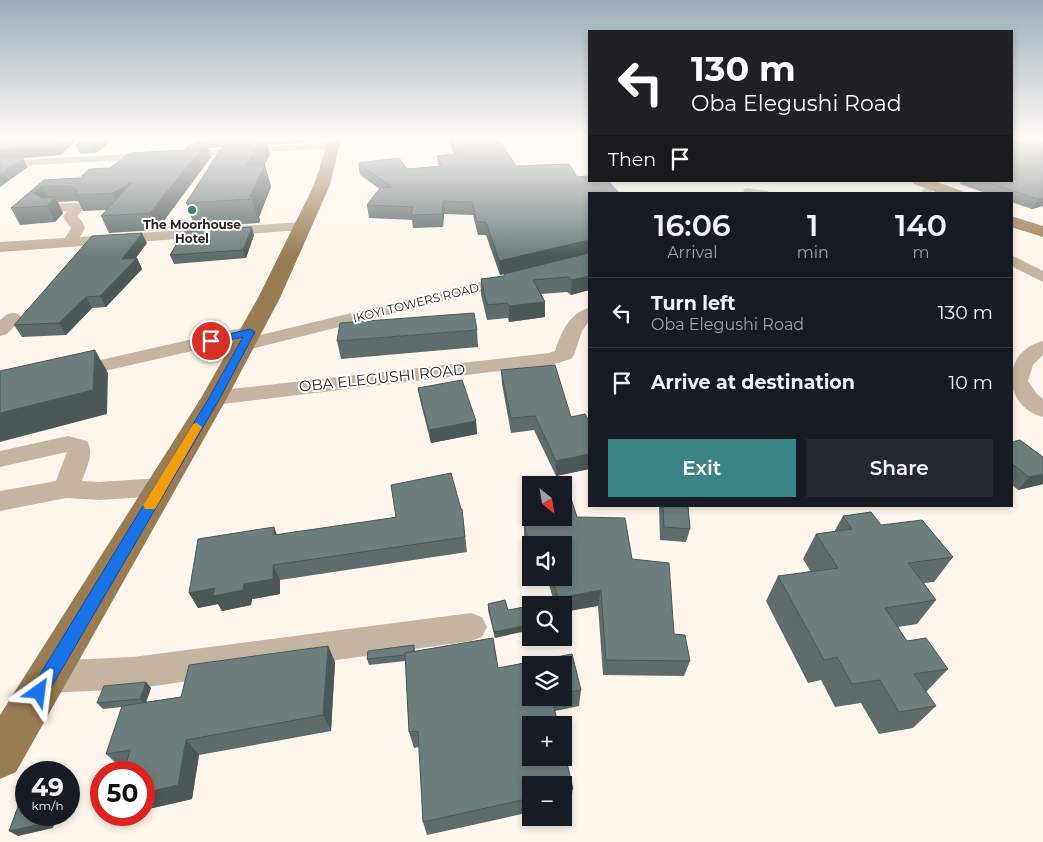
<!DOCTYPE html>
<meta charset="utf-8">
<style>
body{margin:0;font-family:Montserrat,sans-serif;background:#242831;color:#f1f3f6;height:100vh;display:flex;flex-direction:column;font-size:19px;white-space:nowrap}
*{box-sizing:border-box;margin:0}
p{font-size:16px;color:#9ea1a6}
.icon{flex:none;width:28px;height:28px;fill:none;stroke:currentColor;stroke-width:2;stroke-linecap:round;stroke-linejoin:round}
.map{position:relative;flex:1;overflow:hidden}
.sheet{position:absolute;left:588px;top:192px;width:425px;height:315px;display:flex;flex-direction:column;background:#171b24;border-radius:0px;box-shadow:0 2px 8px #0003}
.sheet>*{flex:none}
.banner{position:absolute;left:588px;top:30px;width:425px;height:152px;border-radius:0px;box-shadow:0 2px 8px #0003;background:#202124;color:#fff;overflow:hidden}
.needle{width:32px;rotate:150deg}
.controls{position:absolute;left:522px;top:476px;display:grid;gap:10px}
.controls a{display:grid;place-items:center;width:50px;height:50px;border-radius:0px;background:#171b24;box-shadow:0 2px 8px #0003;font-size:25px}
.speed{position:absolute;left:15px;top:761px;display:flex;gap:10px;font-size:25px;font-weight:700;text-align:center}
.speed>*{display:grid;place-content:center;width:65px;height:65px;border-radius:50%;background:#171b24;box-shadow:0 2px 8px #0003;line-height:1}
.speed small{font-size:12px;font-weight:400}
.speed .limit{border:8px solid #d22;background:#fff;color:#111}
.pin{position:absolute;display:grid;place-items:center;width:42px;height:42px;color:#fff;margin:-21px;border:2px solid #fff;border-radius:50%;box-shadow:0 1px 5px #0007}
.me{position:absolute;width:55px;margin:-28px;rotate:31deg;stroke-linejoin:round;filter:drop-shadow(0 0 4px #0008)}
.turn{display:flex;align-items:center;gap:18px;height:105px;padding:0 20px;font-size:22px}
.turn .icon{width:65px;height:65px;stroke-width:2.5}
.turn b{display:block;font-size:35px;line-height:42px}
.then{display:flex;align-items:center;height:48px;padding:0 20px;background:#0003;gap:10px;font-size:19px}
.eta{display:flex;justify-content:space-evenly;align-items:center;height:85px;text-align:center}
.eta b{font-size:30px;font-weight:600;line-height:35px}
.action{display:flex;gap:10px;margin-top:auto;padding:10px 20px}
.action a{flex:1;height:58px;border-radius:0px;background:#3b8485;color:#fff;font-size:20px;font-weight:600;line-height:58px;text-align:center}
.action a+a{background:#242831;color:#f1f3f6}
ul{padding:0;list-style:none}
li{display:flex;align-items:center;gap:15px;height:70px;padding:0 20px;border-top:1px solid #363941}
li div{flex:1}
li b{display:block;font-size:19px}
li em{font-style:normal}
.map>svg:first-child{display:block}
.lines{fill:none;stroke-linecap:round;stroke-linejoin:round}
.minor{fill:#c5b49f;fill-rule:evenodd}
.major{fill:#9a7c54;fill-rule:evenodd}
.wall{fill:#5e6c6c;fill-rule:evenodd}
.shaded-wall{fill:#4c5858}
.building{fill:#6d7e7e;stroke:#4c5858}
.route{fill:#1a73e8;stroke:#114b97}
.slow{fill:#f59e0b}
.poi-dot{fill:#3b8485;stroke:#fff;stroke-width:2}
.labels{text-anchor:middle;stroke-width:4;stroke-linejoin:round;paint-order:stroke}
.far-poi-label{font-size:12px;font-weight:bold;fill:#292521;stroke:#fff}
.far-street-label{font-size:12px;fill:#292521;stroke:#fff}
.street-label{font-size:15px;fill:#292521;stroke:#fff}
</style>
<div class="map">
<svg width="1043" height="842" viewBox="0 0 1043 842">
<rect width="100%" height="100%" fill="#fef6ec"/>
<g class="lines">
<g class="minor">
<path d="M333 143 338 146 337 148 0 167V161Z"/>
<path d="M748 188 768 191 769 194H743L744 189Z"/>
<path d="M927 188 931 189 933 194H921L923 189Z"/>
<path d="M77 203 84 207 77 217 82 221 85 228 80 237 302 222 307 223 309 226 307 229 302 230 0 252V242L65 238 71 228 63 217 67 211 50 212 43 208 50 204Z"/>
<path d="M1011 255 1043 271V282L1011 266Z"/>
<path d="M510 275 516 277 518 280 516 283 243 351 236 349 233 345 236 341 245 339 74 378 67 376 64 372 67 368 74 366 250 326 257 328 259 332 256 336Z"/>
<path d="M589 308V321L582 331 574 355 571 359 551 365 214 405 206 403 203 398 206 393 214 391 549 353 555 351C561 333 569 313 589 308Z"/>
<path d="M13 313 19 314 22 318 7 334 0 336V320L7 314Z"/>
<path d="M1043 341V355L1033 365 1028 381 1037 394 1043 399V417C1002 406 1000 352 1043 341Z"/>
<path d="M68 436 87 441C95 454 86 468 82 481L99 482 161 478 170 480 174 487 170 494 161 496 99 500 66 498 0 511V491L56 481 67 452 0 467V451Z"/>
<path d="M471 613 482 617 487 627 482 637 471 641 133 689 48 693 36 689 31 677 36 665 48 661 133 657Z"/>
</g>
<g class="major">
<path d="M329 138H341L330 185 280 298 227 398 16 772 0 779V715L201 398 258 298 314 185Z"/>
<path d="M912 181H934L962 191 964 194H941L914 184Z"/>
<path d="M1011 216 1043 226V237L1011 227Z"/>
</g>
</g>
<g class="wall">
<path d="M83 138 102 149 95 153 80 154 76 145Z"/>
<path d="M199 138H305V143L267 145 270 154 264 165H265L271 187 259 217 260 220 259 223 195 227 186 203 222 147 208 148 211 157 157 230 109 233 101 216 107 210 83 211 78 201 58 202 63 213 55 222 20 225 11 208 44 180 80 178 110 168 185 150 198 144 197 142Z"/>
<path d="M448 138H498L516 166 577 177 589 194V290L571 295 567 292 541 294 545 302V317L509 322 508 318 487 320 481 294V279L504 276V274L500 275 486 235H478L473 215 444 214 443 227 413 228 412 220 369 218 367 205 380 189 360 175 358 163 407 169 438 166 437 156 454 154 449 142Z"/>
<path d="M501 138H525L502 139Z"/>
<path d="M1043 138V206L1032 209 1011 202V194H988L960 184 961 181H1011L1015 141Z"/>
<path d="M254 235 246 258 174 264 170 255Z"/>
<path d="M147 243 135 258H137L142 269 106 307 92 308 66 335 22 337 14 325Z"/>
<path d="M477 330 478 347 341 359 337 341Z"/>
<path d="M501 370 571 417 589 421V469L556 476 534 430 511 433 502 384Z"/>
<path d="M418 388 476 421 477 434 431 443 420 400Z"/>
<path d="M1011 442 1043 484 1018 490 1011 484Z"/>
<path d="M526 495 577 517 632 559 690 661 684 676 603 675 598 606 555 605 547 578H564V545H531V568L524 540V524L528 523 526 511Z"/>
<path d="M659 506H688L690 529 686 542 660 540Z"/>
<path d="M462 509 467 552 280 580V594L252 599 251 605 222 611 218 604 198 608 189 593 277 535Z"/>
<path d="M843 516 881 525 953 557 934 582 924 583 936 600 917 624 898 627 907 641 948 669 926 692 936 706 913 728 879 734 861 703 835 707 821 680 808 683 766 601 778 576 811 572 803 559 816 534 834 532Z"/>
<path d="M488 604 508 610 495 638 488 610Z"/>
<path d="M493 638 498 668 572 654 581 690 579 706 555 711 558 725H531V758H564V750L573 789 570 803 564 804V785H531V812L427 835 423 822 419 747 414 748 409 732 405 661 369 665 367 659 368 651 414 645 415 651ZM531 665H564V698H531Z"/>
<path d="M328 646 335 662 331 731 199 755 192 799 144 810V772L125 769H123L106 754 122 707 103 709 97 703 146 682 151 688 146 702 181 697Z"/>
</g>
<g class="shaded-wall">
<path d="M65 138H78L61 155 0 160V150Z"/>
<path d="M100 138H112L102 149 95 153 91 145Z"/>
<path d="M262 138H265L270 154 253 188 246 166Z"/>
<path d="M206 143 211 157 157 230 150 213Z"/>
<path d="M23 158 28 167 0 187V174Z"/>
<path d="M265 165 271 187 259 217 260 220 259 223 252 199 250 197Z"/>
<path d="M132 182 120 209 113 193Z"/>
<path d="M42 186 50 202 33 193Z"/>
<path d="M55 197 63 213 55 222 47 206Z"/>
<path d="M1043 198V206L1032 209 1038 199Z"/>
<path d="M443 201 444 214 443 227 442 214Z"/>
<path d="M252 227 254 235 246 258 243 250Z"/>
<path d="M142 233 147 243 132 263 137 258 142 269 106 307 100 296 122 259Z"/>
<path d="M589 240V253L500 275 499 261Z"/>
<path d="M589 276V290L571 295 572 280Z"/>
<path d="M86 297 92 308 66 335 59 323Z"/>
<path d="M545 302V317L509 322V306Z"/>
<path d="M95 350 108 373 107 414 0 442V413Z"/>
<path d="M476 421 477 434 431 443 429 430Z"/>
<path d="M589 454V469L556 476V461Z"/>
<path d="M1043 474V484L1018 490 1029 477Z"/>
<path d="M274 527 280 542 274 535Z"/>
<path d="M273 565 280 580V594L252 599 251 605 222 611 218 604 198 608 189 593 215 588 244 584Z"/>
<path d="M601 590 598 606 564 612V605H558V598Z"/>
<path d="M531 624V630L495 638 494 632Z"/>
<path d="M328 646 335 662 331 731 323 715Z"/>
<path d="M146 682 151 688 145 705 140 699Z"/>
<path d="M186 740 199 755 192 799 144 810V793Z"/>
<path d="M48 815H58L53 828 18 836 9 831Z"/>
</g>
<g class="building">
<path d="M0 138H65L56 146 0 150Z"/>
<path d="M83 138H100L91 145H76Z"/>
<path d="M199 138H226V140L197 142Z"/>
<path d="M228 138H262L246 166 265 165 250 197H253L252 199 186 203Z"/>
<path d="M451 138H498L516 166 569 164 577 177 589 176V181H608L620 194H589V240L499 261 486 222H477L472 202 443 201 442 214 411 215 413 207 367 205 380 188 392 187 358 163 399 158 407 169 443 166 437 156 457 154Z"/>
<path d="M1011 138H1015V141L1023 138H1043V198L1038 199 984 181H1011Z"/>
<path d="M206 143 150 213 101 216 132 182 113 193 76 195 78 191 70 186H42L33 193 42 198 55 197 47 206 11 208 44 180 80 178 89 169 110 168 130 153 185 150 189 144Z"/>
<path d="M23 158 0 174V159Z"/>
<path d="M252 227 243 250 170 255 184 232Z"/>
<path d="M142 233 122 259 137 258 100 296 86 297 59 323 14 325 92 236Z"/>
<path d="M589 253V276L572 280 568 277 533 280 545 302 509 306 507 303 487 305 481 279 504 276V274Z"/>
<path d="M474 313 477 330 337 341 340 323Z"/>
<path d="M95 350 93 390 0 413V371Z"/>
<path d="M555 365 571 417 585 414 589 421V454L556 461 535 416 511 418 501 370Z"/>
<path d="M462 380 476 421 429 430 418 388Z"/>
<path d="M1020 440 1043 457V474L1029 477 1011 463V442Z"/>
<path d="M451 473 461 509H462L465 537 273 565V579L244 584 243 590 213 596 215 588 189 593 198 539 274 527V535L391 518 396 517 391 485Z"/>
<path d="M568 489 577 517 625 518 632 559 669 563 674 634 685 635 690 661 606 660 601 590 558 598 552 578H564V545H531V551L524 524 531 522 526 495 531 494V518H564V490Z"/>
<path d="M663 506H688L690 529 664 527Z"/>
<path d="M871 512 881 525 922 520 953 557 908 563 936 600 885 608 907 641 926 638 948 669 914 674 936 706 899 712 880 680 852 684 837 657 824 660 778 576 838 568 816 534 852 529 843 516Z"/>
<path d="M505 600 508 610 530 606 531 612V624L494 632 488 604Z"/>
<path d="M493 638 498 668 572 654 581 690 564 693V665H531V698H552L558 725H531V758H564V750L573 789 564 791V785H531V798L423 822 418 731 409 732 405 653Z"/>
<path d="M414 645V651L405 653V655L367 659 368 651Z"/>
<path d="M328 646 323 715 186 740 178 785 144 793V772H124L130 750 106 754 122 706 181 697 189 665Z"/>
<path d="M146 682 140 699 97 703 104 686Z"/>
<path d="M23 793H26V815H48L46 823 9 831Z"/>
</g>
<linearGradient id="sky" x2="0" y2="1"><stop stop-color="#9badb8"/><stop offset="0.54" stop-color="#fffbf6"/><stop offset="1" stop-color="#fffbf6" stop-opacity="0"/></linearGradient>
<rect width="1043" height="256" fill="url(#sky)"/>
<path class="route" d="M250 329 255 332 220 398 45 698 39 700 33 698 30 692 33 686 209 398 243 337 211 344 207 341 208 339Z"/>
<path class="slow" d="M197 423 202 427 155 509H145L143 505 145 502 193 424Z"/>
<circle class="poi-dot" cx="192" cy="210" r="5"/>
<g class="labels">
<g class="far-poi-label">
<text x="192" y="229">The Moorhouse<tspan x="192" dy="14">Hotel</tspan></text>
</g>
<g class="far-street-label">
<text transform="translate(416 303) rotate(-14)" y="4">IKOYI TOWERS ROAD</text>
</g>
<g class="street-label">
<text transform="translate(382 378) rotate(-6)" y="5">OBA ELEGUSHI ROAD</text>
</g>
</g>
</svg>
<div class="controls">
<a><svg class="needle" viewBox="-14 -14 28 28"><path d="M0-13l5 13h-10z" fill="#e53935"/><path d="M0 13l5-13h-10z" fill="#9ea1a6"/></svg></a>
<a><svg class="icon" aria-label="sound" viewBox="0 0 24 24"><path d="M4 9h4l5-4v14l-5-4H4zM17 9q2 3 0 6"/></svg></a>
<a><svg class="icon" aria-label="search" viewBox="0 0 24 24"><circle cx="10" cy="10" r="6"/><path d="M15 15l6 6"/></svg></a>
<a><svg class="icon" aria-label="layers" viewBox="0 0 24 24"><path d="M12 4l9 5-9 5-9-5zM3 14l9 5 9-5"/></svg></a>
<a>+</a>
<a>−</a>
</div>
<div class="speed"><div>49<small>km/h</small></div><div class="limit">50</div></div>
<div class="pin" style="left:211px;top:341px;background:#d93025"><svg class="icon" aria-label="arrive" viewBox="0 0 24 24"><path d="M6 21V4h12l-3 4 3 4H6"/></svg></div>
<svg class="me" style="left:39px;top:692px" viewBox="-20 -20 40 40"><path d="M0-17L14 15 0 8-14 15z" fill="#1a73e8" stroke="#fff" stroke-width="4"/></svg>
<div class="banner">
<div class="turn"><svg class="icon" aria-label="left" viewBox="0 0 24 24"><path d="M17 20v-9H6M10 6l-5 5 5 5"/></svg><div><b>130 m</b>Oba Elegushi Road</div></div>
<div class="then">Then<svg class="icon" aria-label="arrive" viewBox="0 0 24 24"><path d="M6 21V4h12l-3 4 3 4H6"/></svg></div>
</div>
<section class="sheet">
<div class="eta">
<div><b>16:06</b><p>Arrival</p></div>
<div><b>1</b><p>min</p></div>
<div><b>140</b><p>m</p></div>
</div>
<ul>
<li><svg class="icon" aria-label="left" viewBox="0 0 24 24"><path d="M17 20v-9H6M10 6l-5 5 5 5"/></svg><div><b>Turn left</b><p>Oba Elegushi Road</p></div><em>130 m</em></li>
<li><svg class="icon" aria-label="arrive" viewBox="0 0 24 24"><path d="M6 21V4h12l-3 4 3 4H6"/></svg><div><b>Arrive at destination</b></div><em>10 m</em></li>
</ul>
<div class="action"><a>Exit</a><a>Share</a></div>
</section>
</div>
